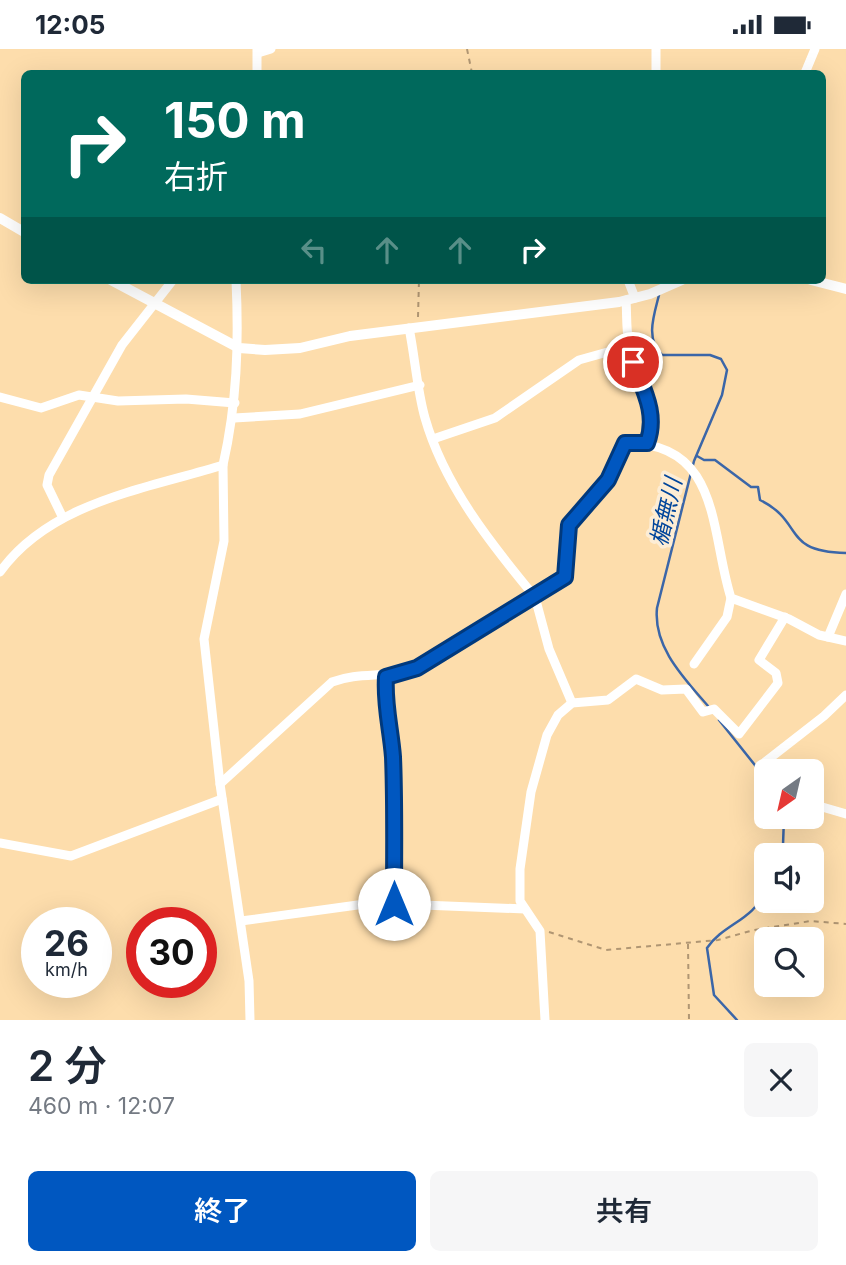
<!DOCTYPE html>
<html lang="ja">
<meta charset="utf-8">
<style>
body{margin:0;font-family:Inter,"Noto Sans JP",sans-serif;background:#f6f6f7;color:#1f2937;height:100vh;display:flex;flex-direction:column;font-size:26px;white-space:nowrap}
*{box-sizing:border-box;margin:0}
p{font-size:23px;color:#747a83}
.icon{flex:none;width:38px;height:38px;fill:none;stroke:currentColor;stroke-width:2;stroke-linecap:round;stroke-linejoin:round}
.map{position:relative;height:971px;overflow:hidden}
.side{display:flex;flex-direction:column;background:#fff;flex:1}
.side>*{flex:none}
.banner{position:absolute;left:21px;top:21px;width:805px;height:214px;border-radius:10px;box-shadow:0 7px 28px #0002;background:#00695c;color:#fff;overflow:hidden}
.needle{width:46px;rotate:214deg}
.fabs{position:absolute;left:754px;top:710px;display:grid;gap:14px}
.fabs a{display:grid;place-items:center;width:70px;height:70px;border-radius:10px;background:#fff;box-shadow:0 7px 28px #0002;font-size:35px}
.speed{position:absolute;left:21px;top:858px;display:flex;gap:14px;font-size:35px;font-weight:700;text-align:center}
.speed>*{display:grid;place-content:center;width:91px;height:91px;border-radius:50%;background:#fff;box-shadow:0 7px 28px #0002;line-height:1}
.speed small{font-size:18px;font-weight:400}
.speed .limit{border:10px solid #d22;background:#fff;color:#111}
.pin{position:absolute;display:grid;place-items:center;width:60px;height:60px;color:#fff;margin:-30px;border:4px solid #fff;border-radius:50%;box-shadow:0 2px 7px #0007}
.me{position:absolute;width:77px;margin:-38px;rotate:0deg;stroke-linejoin:round;filter:drop-shadow(0 0 5px #0008)}
.turn{display:flex;align-items:center;gap:24px;height:147px;padding:0 28px;font-size:32px}
.turn .icon{width:91px;height:91px;stroke-width:2.5}
.turn b{display:block;font-size:49px;line-height:60px}
.lanes{display:flex;align-items:center;height:66px;padding:0 28px;background:#0003;justify-content:center;gap:35px;direction:ltr}
.lanes .off{opacity:.35}
.round{display:grid;place-items:center;flex:none;width:74px;height:74px;border-radius:10px;background:#f6f6f7}
.overview{display:flex;align-items:center;justify-content:space-between;height:119px;padding:0 28px}
h1{font-size:42px;font-weight:600;line-height:52px}
.cta{display:flex;gap:14px;margin-top:auto;padding:14px 28px}
.cta a{flex:1;height:80px;border-radius:10px;background:#0057c0;color:#fff;font-size:28px;font-weight:600;line-height:80px;text-align:center}
.cta a+a{background:#f6f6f7;color:#1f2937}
.status{display:flex;justify-content:space-between;align-items:center;height:49px;padding:0 35px;background:#fff;direction:ltr}
.status svg{height:19px;fill:currentColor}
.map>svg:first-child{display:block}
.lines{fill:none;stroke-linecap:round;stroke-linejoin:round}
.stream{stroke:#3b66a8;stroke-width:2.5}
.path{stroke:#b09673;stroke-width:2;stroke-dasharray:5 5;stroke-linecap:butt}
.minor{stroke:#fff;stroke-width:9}
.tertiary{stroke:#fff;stroke-width:10}
.route-casing{stroke:#00397d;stroke-width:18}
.route{stroke:#0057c0;stroke-width:12}
.labels{text-anchor:middle;stroke-width:7;stroke-linejoin:round;paint-order:stroke}
.water-label{font-size:23px;font-style:italic;fill:#00459b;stroke:#fdedd5}
</style>
<div class="status"><b>12:05</b><svg viewBox="0 0 49 12"><path d="M0 12V9h3v3zM5 12V6h3v6zM10 12V3h3v9zM15 12V0h3v12zM26 1h20v11H26zM47 4h2v5h-2z"/></svg></div>
<div class="map">
<svg width="846" height="971" viewBox="0 0 846 971">
<rect width="100%" height="100%" fill="#fdddac"/>
<g class="lines">
<g class="stream">
<path d="M659 246C654 266 645 290 662 306H710L721 310 727 321 722 346 694 412 657 559C653 598 684 629 708 657"/>
<path d="M697 407 704 411H715L751 438H758L760 451C805 473 781 503 846 504"/>
<path d="M719 671 766 730"/>
<path d="M779 807 783 796 784 768"/>
<path d="M737 971 714 946 707 899C724 874 754 872 766 840"/>
</g>
<g class="path">
<path d="M467 0 472 24"/>
<path d="M418 268 419 231"/>
<path d="M549 883 606 901 718 891 754 881 811 872 846 875"/>
<path d="M688 895 689 971"/>
</g>
<g class="minor">
<path d="M257 0V24"/>
<path d="M258 4 271 0"/>
<path d="M656 24V0"/>
<path d="M805 24 815 0"/>
<path d="M628 231 635 249"/>
<path d="M626 251C627 266 626 281 629 295 634 329 660 359 647 394"/>
<path d="M0 348 41 359 79 346 118 352 186 350 235 354"/>
<path d="M234 369 300 365 420 336"/>
<path d="M433 390 495 369 579 311 629 297"/>
<path d="M223 416 224 492 204 590 220 735 249 932 250 971"/>
<path d="M62 467 47 436 49 426 122 296 173 231"/>
<path d="M0 523C50 453 146 440 223 416 237 354 239 295 236 231"/>
<path d="M828 588 846 545"/>
<path d="M694 615 727 568 731 549"/>
<path d="M386 628C384 654 391 677 392 703 395 753 394 804 394 855"/>
<path d="M572 654 549 600 535 548 565 528 570 476 608 431 625 394C721 393 710 483 731 549L789 570 819 586 846 592"/>
<path d="M765 713 824 667 846 646"/>
<path d="M220 735 332 633C360 622 389 630 417 619L535 548C491 495 444 436 425 369 417 341 415 308 409 279"/>
<path d="M812 755 846 765"/>
<path d="M0 794 71 807 222 750"/>
<path d="M241 872 372 854 525 860"/>
<path d="M545 971 540 882 520 852V820L531 743 547 686 558 666 572 654 608 651 636 630 662 641 686 640 703 663 714 660 739 685 778 634 776 624 759 611 785 568"/>
</g>
<g class="tertiary">
<path d="M0 169 24 183"/>
<path d="M111 231 239 299 265 301 300 299 350 287 619 253 650 245 682 231"/>
<path d="M811 231 846 240"/>
</g>
</g>
<g class="lines">
<g class="route-casing">
<path id="route" d="M394 855C394 806 395 757 393 708 391 681 384 655 386 628L417 619 565 528 569 476 608 431 625 394H647C658 365 643 340 633 313"/>
</g>
<use href="#route" class="route"/>
</g>
<g class="labels">
<g class="water-label">
<text transform="translate(666 463) rotate(-77)" y="8">楯無川</text>
</g>
</g>
</svg>
<div class="fabs">
<a><svg class="needle" viewBox="-14 -14 28 28"><path d="M0-13l5 13h-10z" fill="#e53935"/><path d="M0 13l5-13h-10z" fill="#747a83"/></svg></a>
<a><svg class="icon" aria-label="sound" viewBox="0 0 24 24"><path d="M4 9h4l5-4v14l-5-4H4zM17 9q2 3 0 6"/></svg></a>
<a><svg class="icon" aria-label="search" viewBox="0 0 24 24"><circle cx="10" cy="10" r="6"/><path d="M15 15l6 6"/></svg></a>
</div>
<div class="speed"><div>26<small>km/h</small></div><div class="limit">30</div></div>
<div class="pin" style="left:633px;top:313px;background:#d93025"><svg class="icon" aria-label="arrive" viewBox="0 0 24 24"><path d="M6 21V4h12l-3 4 3 4H6"/></svg></div>
<svg class="me" style="left:394px;top:855px" viewBox="-20 -20 40 40"><circle r="19" fill="#fff"/><path d="M0-13L10 11 0 6-10 11z" fill="#0057c0"/></svg>
<div class="banner">
<div class="turn"><svg class="icon" aria-label="right" viewBox="0 0 24 24"><path d="M7 20v-9h11M14 6l5 5-5 5"/></svg><div><b>150 m</b>右折</div></div>
<div class="lanes"><svg class="icon off" aria-label="left" viewBox="0 0 24 24"><path d="M17 20v-9H6M10 6l-5 5 5 5"/></svg><svg class="icon off" aria-label="ahead" viewBox="0 0 24 24"><path d="M12 20V5M6 11l6-6 6 6"/></svg><svg class="icon off" aria-label="ahead" viewBox="0 0 24 24"><path d="M12 20V5M6 11l6-6 6 6"/></svg><svg class="icon" aria-label="right" viewBox="0 0 24 24"><path d="M7 20v-9h11M14 6l5 5-5 5"/></svg></div>
</div>
</div>
<section class="side">
<div class="overview"><div><h1>2 分</h1><p>460 m · 12:07</p></div><a class="round"><svg class="icon" aria-label="close" viewBox="0 0 24 24"><path d="M6 6l12 12M18 6L6 18"/></svg></a></div>
<div class="cta"><a>終了</a><a>共有</a></div>
</section>
